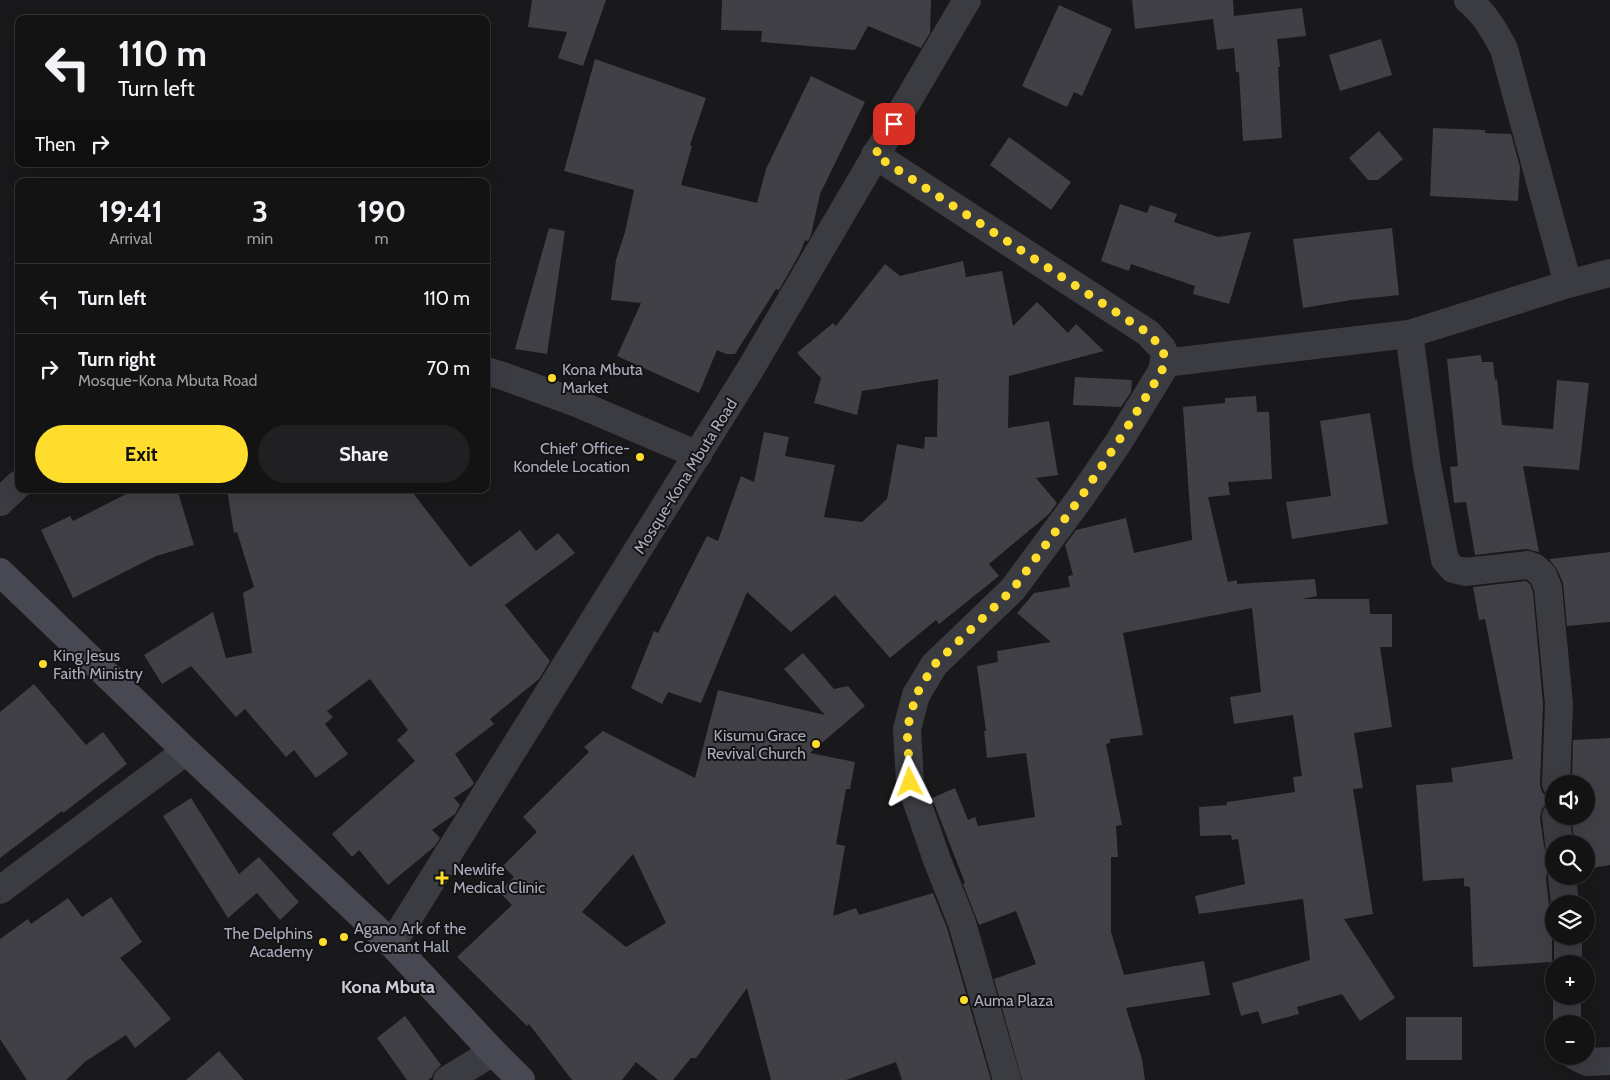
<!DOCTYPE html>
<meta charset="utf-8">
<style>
body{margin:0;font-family:Cabin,sans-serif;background:#202022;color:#f1f3f6;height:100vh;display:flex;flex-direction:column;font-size:19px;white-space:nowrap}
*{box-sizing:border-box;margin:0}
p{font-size:16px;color:#9d9ea0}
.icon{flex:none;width:28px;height:28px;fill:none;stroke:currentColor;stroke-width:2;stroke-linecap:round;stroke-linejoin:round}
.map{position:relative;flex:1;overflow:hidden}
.sheet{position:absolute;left:15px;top:178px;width:475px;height:315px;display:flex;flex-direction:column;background:#131314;border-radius:10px;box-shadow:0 5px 20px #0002,0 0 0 1px #323234}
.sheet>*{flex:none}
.hud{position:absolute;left:15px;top:15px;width:475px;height:152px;border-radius:10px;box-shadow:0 5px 20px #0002,0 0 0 1px #323234;background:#131314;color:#f1f3f6;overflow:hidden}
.buttons{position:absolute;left:1545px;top:775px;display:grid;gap:10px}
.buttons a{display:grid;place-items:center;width:50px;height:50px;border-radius:50%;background:#131314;box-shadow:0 5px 20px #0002,0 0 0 1px #323234;font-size:25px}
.pin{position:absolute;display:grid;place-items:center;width:42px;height:42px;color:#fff;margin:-21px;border-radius:10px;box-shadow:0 2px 8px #0006}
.me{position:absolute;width:55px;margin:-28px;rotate:357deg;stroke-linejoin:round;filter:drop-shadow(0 0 4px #0008)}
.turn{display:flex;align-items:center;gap:18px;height:105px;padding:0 20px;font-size:22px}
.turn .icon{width:65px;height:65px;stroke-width:2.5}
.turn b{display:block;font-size:35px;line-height:42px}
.then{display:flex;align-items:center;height:48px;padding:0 20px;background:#0003;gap:10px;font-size:19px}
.eta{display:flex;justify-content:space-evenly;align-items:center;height:85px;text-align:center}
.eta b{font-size:30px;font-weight:700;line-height:35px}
.action{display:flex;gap:10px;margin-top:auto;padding:10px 20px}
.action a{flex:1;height:58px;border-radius:30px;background:#ffdd2d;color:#111;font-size:20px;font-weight:700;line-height:58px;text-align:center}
.action a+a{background:#202022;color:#f1f3f6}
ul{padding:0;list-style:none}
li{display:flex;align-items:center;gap:15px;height:70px;padding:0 20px;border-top:1px solid #323234}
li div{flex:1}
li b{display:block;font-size:19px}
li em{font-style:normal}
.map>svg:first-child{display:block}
.building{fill:#404046;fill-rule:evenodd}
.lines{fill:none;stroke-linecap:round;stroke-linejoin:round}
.street{stroke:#3b3b42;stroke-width:28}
.secondary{stroke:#474851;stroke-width:28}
.route{stroke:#ffdd2d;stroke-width:9;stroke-dasharray:0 16.2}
.poi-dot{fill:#ffdd2d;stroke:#141316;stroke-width:2}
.labels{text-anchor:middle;stroke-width:4;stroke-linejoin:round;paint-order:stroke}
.poi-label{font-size:16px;fill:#aaacbc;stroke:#141316;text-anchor:start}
.street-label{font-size:16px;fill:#aaacbc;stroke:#141316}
.neighbourhood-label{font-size:18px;font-weight:bold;fill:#cbccd7;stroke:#141316}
</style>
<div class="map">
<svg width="1610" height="1080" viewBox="0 0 1610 1080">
<rect width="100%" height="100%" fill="#19191b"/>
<g class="building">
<path d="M532 0H606L583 66 558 58 567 32 528 27Z"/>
<path d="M722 0H931L930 33 921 48 868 26 855 50 761 42 762 31 721 30Z"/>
<path d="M1132 0H1233L1234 16 1302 8 1306 36 1277 39 1280 67H1278L1282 138 1243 141 1239 72H1236L1234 48 1217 50 1213 19 1135 29Z"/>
<path d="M1059 5 1112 29 1082 96 1074 92 1067 107 1022 86Z"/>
<path d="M1381 39 1392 75 1340 91 1329 55Z"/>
<path d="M595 59 706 98 690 145 692 146 681 185 757 203 766 169 811 76 865 102 820 194 811 235 808 241 805 240 800 253 779 290 776 289 735 354H726L717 350 699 393 617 356 641 303 611 300 616 260 625 232 634 190 564 171Z"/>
<path d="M1433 128 1485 130V133L1511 134 1520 167 1518 201 1430 196Z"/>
<path d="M1379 131 1403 159 1378 180H1368L1349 158Z"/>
<path d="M1009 137 1071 182 1051 210 990 165Z"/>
<path d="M1120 204 1147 213 1150 205 1177 214 1174 222 1218 237 1251 232 1229 304 1193 294 1195 286 1131 264 1129 271 1101 261Z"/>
<path d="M549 228 565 231 547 354 515 349Z"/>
<path d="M1392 228 1399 295 1351 300 1303 308 1293 239Z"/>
<path d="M963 261 966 277 1002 271 1013 326 1037 302 1068 333 1076 324 1104 351 1009 376 1008 428 1049 421 1058 475 1036 478 1057 503 1049 514 989 564 999 576 939 624 936 620 890 658 835 595 791 632 747 592 701 703 668 692 662 704 631 688 654 631 658 633 707 536 718 541 741 476 754 482 764 432 789 437 785 456 835 465 824 517 862 522 887 499 897 444 924 449 925 437H937L938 379 862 391 857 415 814 403 821 378 797 353 833 323 836 326 885 264 900 276Z"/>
<path d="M1481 355 1482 362H1493L1495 380 1497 379 1502 425 1553 429 1557 380 1589 383 1579 470 1523 466 1539 552 1526 549 1475 555 1466 502 1454 503 1450 467 1458 466 1447 359Z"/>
<path d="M1075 377 1132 380 1131 392 1121 407 1073 405Z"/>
<path d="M1256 396 1257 412H1269L1272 479 1228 482 1230 495 1208 497 1228 582 1237 580V584L1315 579 1317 596 1302 599H1369L1370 614H1392V647H1380L1392 727 1354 733 1363 788 1353 789 1373 914 1344 919 1395 998 1360 1021 1342 994 1297 1007 1299 1014 1262 1024 1258 1011 1241 1016 1232 983 1310 960 1303 899 1199 914 1195 896 1245 884 1238 839 1232 840 1231 835 1200 836 1199 807 1227 805V802L1295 792 1293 777 1302 776 1293 715 1234 724 1230 697 1261 692 1252 608 1123 633 1143 735 1110 739V743L1106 744 1122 825 1116 826 1118 857H1111V932L1124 975 1204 961 1210 995 1126 1008 1142 1059 1145 1080H1022L994 979 1036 964 1016 911 979 925 963 884 965 883 932 798 955 788 968 820 975 817 978 826 1035 817 1026 753 987 758 984 731H986L977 666 998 662 997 651 1051 642 1017 613 1034 593 1070 587 1068 576 1073 575 1065 545 1076 530 1126 518 1134 553 1192 540 1183 407 1225 403V398Z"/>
<path d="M1370 413 1388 524 1292 539 1286 502 1331 496 1320 421Z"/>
<path d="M136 489H177L194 545 156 556 73 598 41 530 70 516 73 521Z"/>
<path d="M227 489H410L470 567 520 530 536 551 558 533 575 553 505 605 550 661 539 679 490 719 494 724 455 754 474 783 472 786 454 798 460 805 455 814 432 830 440 838 435 846 388 885 359 850 352 857 332 834 415 761 397 740 408 730 370 679 327 711 333 717 325 724 348 754 316 778 294 750 286 757 245 709 236 717 191 666 162 684 144 655 213 612 226 658 252 653 243 593 254 587 237 532 234 533Z"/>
<path d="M1610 552V622L1567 626 1563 583 1557 569 1549 559Z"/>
<path d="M1526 581 1530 584 1533 592 1543 704 1540 784 1542 792 1547 797 1554 799V801L1546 804 1542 809 1540 818 1544 846 1547 854 1554 859V863L1548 870 1546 878 1549 906 1552 912V962L1473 967 1470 887 1464 886V878L1423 881 1416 785 1453 782 1451 768 1513 759 1485 619 1479 620 1473 587Z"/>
<path d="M803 653 834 689 848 686 865 706 810 753 855 762 850 789H846L836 844 845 846 833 916 856 908 859 915 933 893 947 928 991 1080H902L896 1062 846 1080H771L747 988 696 1058H691L673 1080H658L636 1062 622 1080H572L529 1024 527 1026 457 957 512 905 499 892 514 877 503 866 537 832 523 817 589 752 584 747 603 731 695 778 718 690 825 715 784 669ZM633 854 666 923 626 947 582 912Z"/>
<path d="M34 684 86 745 103 732 127 764 63 813 62 811 0 858V712Z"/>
<path d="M1610 738V865L1586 869V844H1574L1572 816H1586V784H1572L1573 740Z"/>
<path d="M191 798 239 874 259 857 299 902 280 920 257 893 228 918 163 816Z"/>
<path d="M111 897 142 942 120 958 171 1019 135 1048 126 1035 86 1061 66 1080H27L0 1039V939L28 919 31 924 68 898 82 917Z"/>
<path d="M405 1016 441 1065 434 1072 432 1077 428 1080H407L377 1038Z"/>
<rect x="1406" y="1017" width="56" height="43"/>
<path d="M219 1051 244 1080H186Z"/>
</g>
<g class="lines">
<g class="street">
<path d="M1468 0C1484 13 1494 30 1504 49L1568 284"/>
<path d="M875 155 1148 333 1162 348 1165 355 1162 371 1118 443 1081 497 1013 589 934 665 916 695 907 729 910 782 937 860 962 923 1007 1080"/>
<path d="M1409 334 1427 465 1445 560 1453 569 1465 572 1528 565 1534 567 1543 575 1548 588 1559 704 1556 784"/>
<path d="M1164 363 1409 334 1568 284 1610 273"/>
<path d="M486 371 503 376 574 402 698 455"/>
<path d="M0 502 19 484"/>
<path d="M1556 816 1559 844"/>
<path d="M1562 876 1565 904"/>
<path d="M0 890 186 751"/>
<path d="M392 944 748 373 967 0"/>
<path d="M1568 964V936"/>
<path d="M1567 1024V996"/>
<path d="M1575 1056 1587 1062 1610 1061"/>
<path d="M447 1080 493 1052"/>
</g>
<path class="secondary" d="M0 572 186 751 392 944 493 1052 521 1080"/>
</g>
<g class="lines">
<path class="route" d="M894 124 875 155 1148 333 1162 348 1164 355 1162 371 1118 442 1081 497 1013 589 934 665 916 695 907 729 910 782"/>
</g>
<g class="poi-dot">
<circle cx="552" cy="378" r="5"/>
<circle cx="640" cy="457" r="5"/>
<circle cx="43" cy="664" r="5"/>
<circle cx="816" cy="744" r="5"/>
<path d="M439.5 870.5h5v5h5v5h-5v5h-5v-5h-5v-5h5z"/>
<circle cx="344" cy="937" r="5"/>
<circle cx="323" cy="942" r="5"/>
<circle cx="964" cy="1000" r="5"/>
</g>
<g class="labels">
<g class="poi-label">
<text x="562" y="375">Kona Mbuta<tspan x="562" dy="18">Market</tspan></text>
<text x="630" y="454" text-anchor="end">Chief' Office-<tspan x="630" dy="18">Kondele Location</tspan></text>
<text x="53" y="661">King Jesus<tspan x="53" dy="18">Faith Ministry</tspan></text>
<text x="806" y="741" text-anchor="end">Kisumu Grace<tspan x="806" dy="18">Revival Church</tspan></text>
<text x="453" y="875">Newlife<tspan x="453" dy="18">Medical Clinic</tspan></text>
<text x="354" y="934">Agano Ark of the<tspan x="354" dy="18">Covenant Hall</tspan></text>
<text x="313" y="939" text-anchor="end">The Delphins<tspan x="313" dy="18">Academy</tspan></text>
<text x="974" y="1006">Auma Plaza</text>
</g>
<g class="street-label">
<text transform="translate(685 476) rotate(-58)" y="6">Mosque-Kona Mbuta Road</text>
</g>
<g class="neighbourhood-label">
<text x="388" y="993">Kona Mbuta</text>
</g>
</g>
</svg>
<div class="buttons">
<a><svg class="icon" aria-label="sound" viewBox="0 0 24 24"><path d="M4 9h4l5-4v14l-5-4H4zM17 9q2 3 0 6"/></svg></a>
<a><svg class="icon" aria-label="search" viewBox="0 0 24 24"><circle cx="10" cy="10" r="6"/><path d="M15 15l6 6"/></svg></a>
<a><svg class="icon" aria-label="layers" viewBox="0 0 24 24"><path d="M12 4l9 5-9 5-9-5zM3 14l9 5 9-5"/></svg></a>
<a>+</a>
<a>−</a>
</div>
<div class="pin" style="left:894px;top:124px;background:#d93025"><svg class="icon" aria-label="arrive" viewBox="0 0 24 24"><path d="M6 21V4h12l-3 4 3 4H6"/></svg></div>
<svg class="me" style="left:910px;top:782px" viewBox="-20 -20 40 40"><path d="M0-17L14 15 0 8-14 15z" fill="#ffdd2d" stroke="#fff" stroke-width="4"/></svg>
<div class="hud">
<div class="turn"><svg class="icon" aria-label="left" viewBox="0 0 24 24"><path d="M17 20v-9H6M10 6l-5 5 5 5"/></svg><div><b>110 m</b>Turn left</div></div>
<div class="then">Then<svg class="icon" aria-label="right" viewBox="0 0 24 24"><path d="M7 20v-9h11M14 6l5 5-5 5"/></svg></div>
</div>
<section class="sheet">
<div class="eta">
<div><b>19:41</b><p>Arrival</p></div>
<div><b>3</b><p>min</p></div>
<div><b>190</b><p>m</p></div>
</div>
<ul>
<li><svg class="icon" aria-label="left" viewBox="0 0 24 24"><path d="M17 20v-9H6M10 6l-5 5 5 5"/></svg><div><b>Turn left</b></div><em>110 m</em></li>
<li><svg class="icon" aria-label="right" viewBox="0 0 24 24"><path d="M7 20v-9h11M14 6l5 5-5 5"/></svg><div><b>Turn right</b><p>Mosque-Kona Mbuta Road</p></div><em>70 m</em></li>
</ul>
<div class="action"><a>Exit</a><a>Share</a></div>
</section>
</div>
